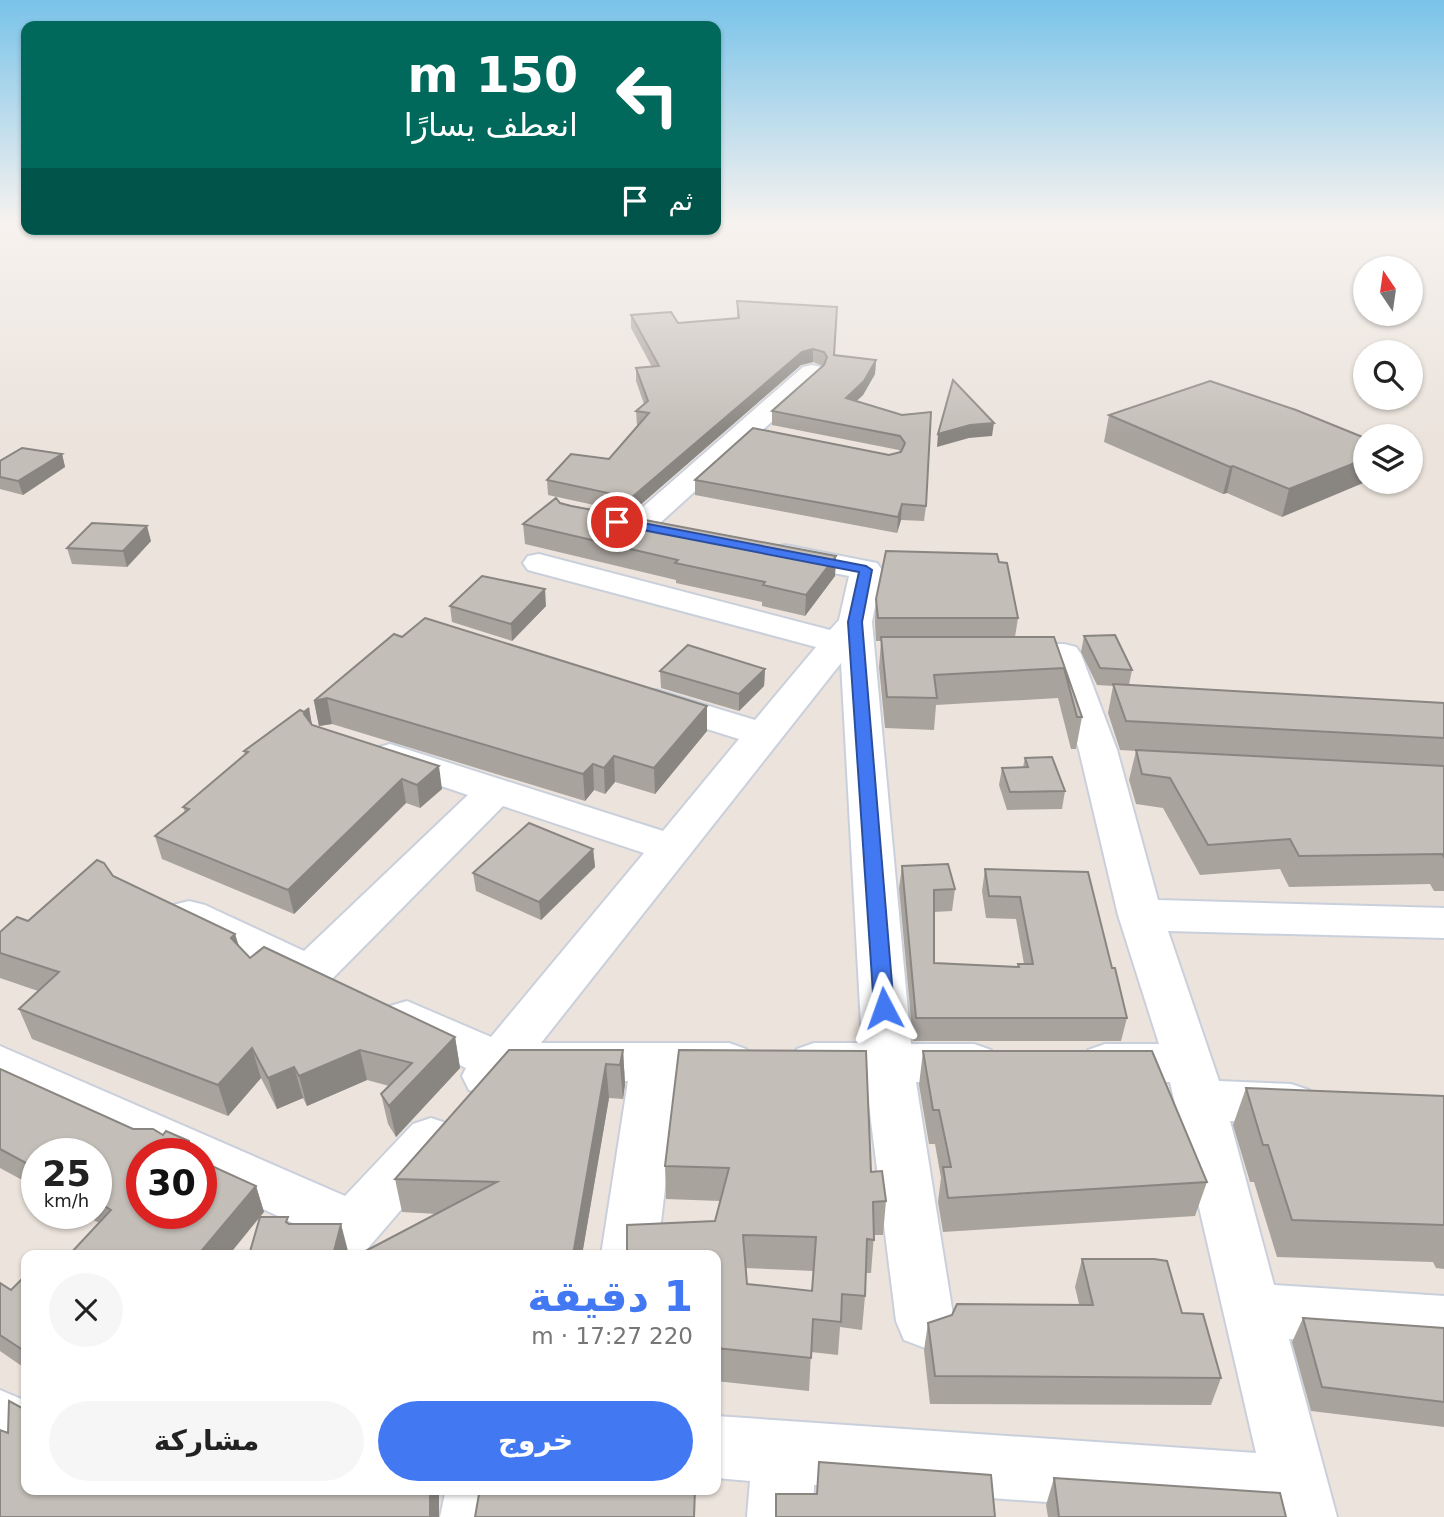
<!DOCTYPE html>
<html lang="ar">
<meta charset="utf-8">
<style>
body{margin:0;font-family:"DejaVu Sans",Cairo,sans-serif;background:#f6f6f6;color:#222;direction:rtl;height:100vh;display:flex;flex-direction:column;font-size:26px;white-space:nowrap}
*{box-sizing:border-box;margin:0}
p{font-size:23px;color:#767676}
.icon{flex:none;width:38px;height:38px;fill:none;stroke:currentColor;stroke-width:2;stroke-linecap:round;stroke-linejoin:round}
.map{position:relative;flex:1;overflow:hidden;direction:ltr}
.side{position:absolute;left:21px;top:1250px;width:700px;height:245px;display:flex;flex-direction:column;background:#fff;border-radius:14px;box-shadow:0 2px 5px #0004;direction:rtl}
.side>*{flex:none}
.banner{position:absolute;left:21px;top:21px;width:700px;height:214px;border-radius:14px;box-shadow:0 2px 5px #0004;direction:rtl;background:#00695c;color:#fff;overflow:hidden}
.needle{width:46px;rotate:347deg}
.tools{position:absolute;left:1353px;top:256px;display:grid;gap:14px}
.tools a{display:grid;place-items:center;width:70px;height:70px;border-radius:50%;background:#fff;box-shadow:0 2px 5px #0004;font-size:35px}
.speed{position:absolute;left:21px;top:1138px;display:flex;gap:14px;font-size:35px;font-weight:700;text-align:center}
.speed>*{display:grid;place-content:center;width:91px;height:91px;border-radius:50%;background:#fff;box-shadow:0 2px 5px #0004;line-height:1}
.speed small{font-size:18px;font-weight:400}
.speed .limit{border:10px solid #d22;background:#fff;color:#111}
.pin{position:absolute;display:grid;place-items:center;width:60px;height:60px;color:#fff;margin:-30px;border:4px solid #fff;border-radius:50%;box-shadow:0 2px 7px #0007}
.me{position:absolute;width:77px;margin:-38px;rotate:356deg;stroke-linejoin:round;filter:drop-shadow(0 0 5px #0008)}
.turn{display:flex;align-items:center;gap:24px;height:147px;padding:0 28px;font-size:32px}
.turn .icon{width:91px;height:91px;stroke-width:2.5}
.turn b{display:block;font-size:49px;line-height:60px}
.then{display:flex;align-items:center;height:66px;padding:0 28px;background:#0003;gap:14px;font-size:26px}
.round{display:grid;place-items:center;flex:none;width:74px;height:74px;border-radius:37px;background:#f6f6f6}
.summary{display:flex;align-items:center;justify-content:space-between;height:119px;padding:0 28px}
h1{font-size:42px;font-weight:800;line-height:52px;color:#4279f3}
.button{display:flex;gap:14px;margin-top:auto;padding:14px 28px}
.button a{flex:1;height:80px;border-radius:42px;background:#4279f3;color:#fff;font-size:28px;font-weight:800;line-height:80px;text-align:center}
.button a+a{background:#f6f6f6;color:#222}
.map>svg:first-child{display:block}
.lines{fill:none;stroke-linecap:round;stroke-linejoin:round}
.minor-casing{stroke:#cad0db;stroke-width:4}
.minor{fill:#fff;fill-rule:evenodd}
.wall{fill:#a9a39e;fill-rule:evenodd}
.shaded-wall{fill:#898581}
.building{fill:#c4beb8;stroke:#898581;stroke-width:2;fill-rule:evenodd}
.route{fill:#4279f3;stroke:#2b4f9e;stroke-width:2}
</style>
<div class="map">
<svg width="1444" height="1517" viewBox="0 0 1444 1517">
<rect width="100%" height="100%" fill="#ebe3dc"/>
<g class="lines">
<g class="minor-casing">
<g id="minor">
<path d="M812 365 821 367 824 372 821 377 650 532 639 535 628 532 624 526 628 520 803 367Z"/>
<path d="M785 545 877 563 882 570 872 622 911 1044H974L991 1050 999 1063 991 1076 974 1082H916L954 1321 946 1340 925 1348 904 1340 896 1321 866 1081H814L797 1075 789 1062 797 1049 814 1043H862L841 663 541 1043H729L746 1049 754 1062 746 1075 729 1081H678L657 1255H601L628 1081H511C499 1096 487 1095 469 1090L462 1076 466 1068 390 1032 383 1019 390 1006 407 1001 491 1037 644 853 503 806 326 985 310 990 294 985 173 927 167 916 173 905 189 901 205 905 304 951 468 795 376 764 371 756 376 748 390 744 663 831 739 739 643 709 638 701 643 693 656 690 755 720 816 647 528 570 523 563 528 556 539 554 830 630 839 620 849 576 774 561 769 554 774 547Z"/>
<path d="M1007 644H1064L1076 647 1081 654 1117 750 1158 900 1444 908V938L1168 931 1219 1081 1291 1084 1309 1090 1316 1104 1309 1118 1291 1124 1230 1121 1274 1285 1444 1296V1350L1289 1339 1337 1517H1252L814 1485 813 1517H747L750 1481 716 1478V1416L1256 1453 1170 1082H1105L1088 1076 1080 1063 1088 1050 1105 1044H1159L1118 915 1079 750 1051 664H1007L995 661 990 654 995 647Z"/>
<path d="M0 1046 345 1196 413 1124 431 1118 449 1124 457 1139 449 1154 362 1255H299L312 1232 201 1180V1153H144L0 1087Z"/>
<path d="M0 1390 26 1401V1466L0 1454Z"/>
<path d="M446 1489H510L506 1517H440Z"/>
</g>
</g>
<use href="#minor" class="minor"/>
</g>
<g class="wall">
<path d="M737 301 834 355 876 360 875 374 863 395 856 401 902 415 926 506 924 521 901 520 897 533 695 495V480L889 455 900 452 899 450 772 425V411L823 366 813 362 801 365 631 513 548 495 547 480 609 459 638 425H637L636 411 644 404 636 381V368L652 367 631 328V315L678 323 737 318Z"/>
<path d="M1109 415 1365 438 1282 517 1227 493 1223 494 1104 442Z"/>
<path d="M62 454 65 467 23 495 0 489V461Z"/>
<path d="M560 503 836 556 835 576 805 616 762 606V602L676 583V580L525 544 523 524Z"/>
<path d="M151 541 127 567 72 564 67 548Z"/>
<path d="M999 562 1018 618 1015 637H1054L1082 717 1076 749H1071L1058 698 936 705 934 730 885 728 879 667 881 641H876L875 622 876 599Z"/>
<path d="M450 606H546L512 641 452 622Z"/>
<path d="M394 634 707 706V731L655 794 615 782 605 794 594 790 585 801 332 724 319 726 314 701Z"/>
<path d="M1084 636 1132 670 1129 685 1444 703V891H1434L1430 884 1289 887 1280 869 1200 875 1163 808 1136 804 1129 780 1136 751 1120 750 1108 713 1113 686 1097 685 1081 652Z"/>
<path d="M765 669 764 686 739 711 661 688 660 671Z"/>
<path d="M309 708 312 725 442 789 420 808 406 803 294 914 162 859 155 836 185 812 183 807 245 755 244 751Z"/>
<path d="M1025 758 1065 791 1062 809 1007 810 999 785 1002 768 1023 767Z"/>
<path d="M593 849 595 867 541 920 476 891 473 873Z"/>
<path d="M902 866 955 889 952 911 934 912V963L1018 967V964H1024L1016 919 986 918 982 891 985 869 1112 968 1127 1018 1121 1041H913L899 888Z"/>
<path d="M113 876 235 934 239 946 250 958 455 1037 460 1068 396 1137 388 1124 381 1094 389 1086 367 1080 307 1106 303 1098 277 1109 261 1078 228 1116 32 1039 19 1009 38 991 0 978V932L28 921Z"/>
<path d="M623 1050 625 1084 623 1099 609 1098 582 1255 437 1214 402 1212 395 1179Z"/>
<path d="M923 1051 1207 1182 1195 1216 943 1232 938 1202 941 1178 935 1144H929L919 1085Z"/>
<path d="M0 1069 142 1153 256 1186 264 1212 99 1223 81 1213H96V1153H37V1188L0 1168Z"/>
<path d="M1246 1088 1444 1096V1269L1436 1268 1433 1262 1277 1257 1254 1182H1250L1233 1125Z"/>
<path d="M665 1166 871 1172 886 1201 883 1235H874L871 1273H866L865 1296 862 1330 840 1327 838 1355 811 1352 809 1391 716 1381 715 1221 720 1201 666 1199ZM746 1268 814 1271 812 1291 747 1284Z"/>
<path d="M1082 1259 1182 1313 1221 1378 1211 1405 930 1404 924 1350 928 1323 1079 1304 1075 1287Z"/>
<path d="M26 1275V1369L0 1351V1283L11 1290Z"/>
<path d="M1303 1318 1444 1328V1427L1311 1411 1292 1342Z"/>
<path d="M1054 1478 1286 1517H1048L1046 1505Z"/>
</g>
<g class="shaded-wall">
<path d="M813 349V362L801 365 631 513V498L802 352Z"/>
<path d="M876 360 875 374 863 395 845 412 846 398Z"/>
<path d="M994 423 992 436 969 438 937 447 938 434 970 425Z"/>
<path d="M62 454 65 467 23 495 18 481Z"/>
<path d="M1365 459V481H1368L1282 517 1289 489Z"/>
<path d="M1233 466 1227 493 1223 494 1230 467Z"/>
<path d="M902 504 901 520 897 533 898 517Z"/>
<path d="M147 526 151 541 127 567 123 551Z"/>
<path d="M836 556 835 576 805 616 806 595Z"/>
<path d="M545 589 546 606 512 641 511 624Z"/>
<path d="M765 669 764 686 739 711V694Z"/>
<path d="M327 698 332 724 319 726 314 701Z"/>
<path d="M707 706V731L655 794 654 768Z"/>
<path d="M309 708 313 731 304 714Z"/>
<path d="M614 756 615 782 605 794 604 768Z"/>
<path d="M593 764 594 790 585 801 583 774Z"/>
<path d="M439 766 442 789 420 808 417 785Z"/>
<path d="M402 779 406 803 294 914 288 890Z"/>
<path d="M593 849 595 867 541 920 539 902Z"/>
<path d="M235 934 244 964 231 938Z"/>
<path d="M455 1037 460 1068 396 1137 389 1106Z"/>
<path d="M252 1048 261 1078 228 1116 218 1085Z"/>
<path d="M360 1050 367 1080 307 1106 299 1076Z"/>
<path d="M623 1050 625 1084 623 1099 620 1065Z"/>
<path d="M606 1064 609 1098 582 1255H573Z"/>
<path d="M294 1067 303 1098 277 1109 268 1078Z"/>
<path d="M256 1186 264 1212 229 1255H198Z"/>
<path d="M341 1224 349 1255H333Z"/>
<rect x="430" y="1489" width="9" height="28"/>
</g>
<g class="building">
<path d="M737 301 837 307 834 355 876 360 864 381 846 398 902 415 931 412 926 506 902 504 898 517 695 480 753 428 889 455 901 452 905 443 900 436 772 411 824 365 827 357 824 352 813 349 802 352 631 498 547 480 571 454 609 459 649 413 636 411 648 401 636 368 659 366 631 315 671 312 678 323 739 318Z"/>
<path d="M953 380 994 423 970 425 938 434Z"/>
<path d="M1210 381 1296 410 1365 438V459L1289 489 1233 466 1230 467 1109 415Z"/>
<path d="M22 448 62 454 18 481 0 477V461Z"/>
<path d="M556 498 560 503 571 506 836 556 806 595 763 585 765 582 675 563 678 560 523 524Z"/>
<path d="M92 523 147 526 123 551 67 548Z"/>
<path d="M886 551 997 554 999 562 1007 563 1018 618H878L876 599Z"/>
<path d="M482 576 545 589 511 624 450 606Z"/>
<path d="M425 618 707 706 654 768 614 756 604 768 593 764 583 774 327 698 314 701 394 634 402 637Z"/>
<path d="M1115 635 1132 670 1100 668 1084 636Z"/>
<path d="M881 637H1054L1082 717H1077L1064 668 934 675 937 698 887 697Z"/>
<path d="M688 645 765 669 739 694 660 671Z"/>
<path d="M1113 684 1444 703V738L1126 721Z"/>
<path d="M309 708 304 714 312 725 439 766 417 785 402 779 288 890 155 836 189 809 183 807 248 752 244 751 300 710 304 712Z"/>
<path d="M1136 750 1444 766V857L1442 854 1299 856 1290 839 1208 845 1170 778 1142 774Z"/>
<path d="M1052 757 1065 791 1010 792 1002 768 1028 767 1025 758Z"/>
<path d="M529 823 593 849 539 902 473 873Z"/>
<path d="M97 860 104 863 113 876 235 934 231 938 250 958 264 947 455 1037 389 1106 381 1094 412 1063 360 1050 299 1076 294 1067 268 1078 252 1048 218 1085 19 1009 59 972 0 953V932L17 917 28 921Z"/>
<path d="M948 864 955 889 934 890V963L1019 967 1018 964H1033L1020 897 989 896 985 869 1088 872 1112 968H1115L1127 1018H916L902 866Z"/>
<path d="M509 1050H623L620 1065 606 1064 573 1255H358L497 1182 395 1179Z"/>
<path d="M679 1050 866 1051 871 1172 882 1171 886 1201 873 1202 874 1240 867 1239 865 1296 842 1294 841 1322 813 1319 811 1358 716 1348V1255H627V1225L715 1221 729 1168 665 1166ZM743 1235 816 1237 812 1291 747 1284Z"/>
<path d="M923 1051H1152L1207 1182 948 1198 943 1167H951L939 1110H933Z"/>
<path d="M0 1069 133 1129H153L163 1135 166 1131 189 1141 190 1153H142V1213H201V1161L256 1186 198 1255H69L111 1210 96 1201V1153H37V1169L0 1149Z"/>
<path d="M1246 1088 1444 1096V1225L1292 1220 1268 1145H1263Z"/>
<path d="M260 1217H288L286 1222 289 1224H341L333 1255H249Z"/>
<path d="M1082 1259H1154L1167 1261 1182 1313 1203 1314 1221 1378 935 1376 928 1323 952 1315 957 1304 1093 1305Z"/>
<path d="M26 1275V1352L0 1335V1283L11 1290Z"/>
<path d="M1303 1318 1444 1328V1402L1322 1387Z"/>
<path d="M9 1401 26 1410V1489H430V1517H0V1430L8 1433Z"/>
<path d="M819 1462 991 1475 995 1517H776V1494H817Z"/>
<path d="M1054 1478 1280 1493 1286 1517H1059Z"/>
<path d="M504 1489H695L694 1517H475L479 1494 504 1491Z"/>
</g>
<linearGradient id="sky" x2="0" y2="1"><stop stop-color="#79c3e9"/><stop offset="0.51" stop-color="#f6f2ef"/><stop offset="1" stop-color="#f6f2ef" stop-opacity="0"/></linearGradient>
<rect width="1444" height="434" fill="url(#sky)"/>
<path class="route" d="M617 518 866 566 872 570 862 622 894 1008 891 1013 884 1015 877 1013 874 1008 848 622 859 572 612 524 611 522Z"/>
</svg>
<div class="tools">
<a><svg class="needle" viewBox="-14 -14 28 28"><path d="M0-13l5 13h-10z" fill="#e53935"/><path d="M0 13l5-13h-10z" fill="#767676"/></svg></a>
<a><svg class="icon" aria-label="search" viewBox="0 0 24 24"><circle cx="10" cy="10" r="6"/><path d="M15 15l6 6"/></svg></a>
<a><svg class="icon" aria-label="layers" viewBox="0 0 24 24"><path d="M12 4l9 5-9 5-9-5zM3 14l9 5 9-5"/></svg></a>
</div>
<div class="speed"><div>25<small>km/h</small></div><div class="limit">30</div></div>
<div class="pin" style="left:617px;top:522px;background:#d93025"><svg class="icon" aria-label="arrive" viewBox="0 0 24 24"><path d="M6 21V4h12l-3 4 3 4H6"/></svg></div>
<svg class="me" style="left:884px;top:1008px" viewBox="-20 -20 40 40"><path d="M0-17L14 15 0 8-14 15z" fill="#4279f3" stroke="#fff" stroke-width="4"/></svg>
<div class="banner">
<div class="turn"><svg class="icon" aria-label="left" viewBox="0 0 24 24"><path d="M17 20v-9H6M10 6l-5 5 5 5"/></svg><div><b>150 m</b>انعطف يسارًا</div></div>
<div class="then">ثم<svg class="icon" aria-label="arrive" viewBox="0 0 24 24"><path d="M6 21V4h12l-3 4 3 4H6"/></svg></div>
</div>
<section class="side">
<div class="summary"><div><h1>1 دقيقة</h1><p>220 m · 17:27</p></div><a class="round"><svg class="icon" aria-label="close" viewBox="0 0 24 24"><path d="M6 6l12 12M18 6L6 18"/></svg></a></div>
<div class="button"><a>خروج</a><a>مشاركة</a></div>
</section>
</div>
